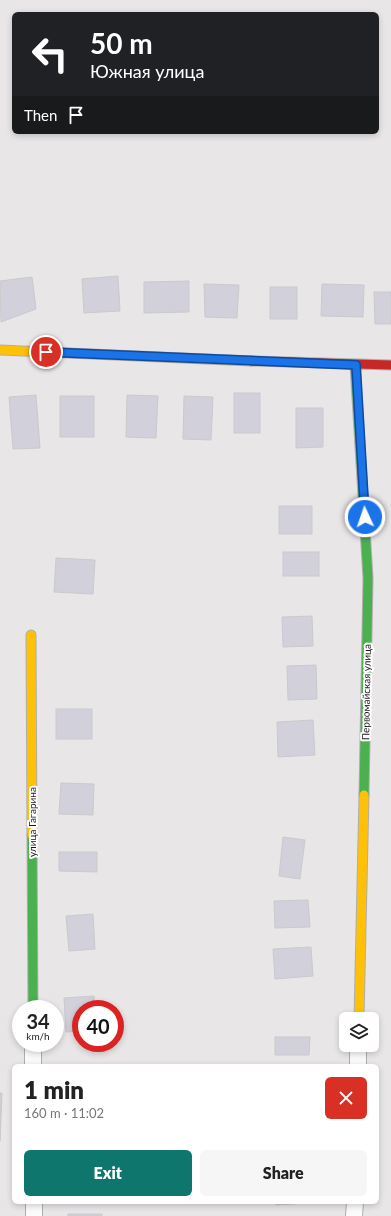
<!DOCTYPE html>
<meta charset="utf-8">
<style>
body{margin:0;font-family:Lato,sans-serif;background:#f6f6f6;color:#222;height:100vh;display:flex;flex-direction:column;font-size:15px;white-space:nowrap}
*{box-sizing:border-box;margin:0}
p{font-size:13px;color:#767676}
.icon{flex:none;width:22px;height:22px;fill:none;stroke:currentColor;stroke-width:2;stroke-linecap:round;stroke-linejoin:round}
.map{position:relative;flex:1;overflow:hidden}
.sheet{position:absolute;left:12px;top:1064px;width:367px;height:140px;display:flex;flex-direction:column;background:#fff;border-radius:6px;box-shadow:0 2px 6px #0003}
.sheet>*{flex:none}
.guide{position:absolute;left:12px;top:12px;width:367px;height:122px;border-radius:6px;box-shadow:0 2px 6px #0003;background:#202124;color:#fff;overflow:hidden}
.fabs{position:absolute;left:339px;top:1012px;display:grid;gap:8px}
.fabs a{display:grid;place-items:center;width:40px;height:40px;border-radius:6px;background:#fff;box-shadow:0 2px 6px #0003;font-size:20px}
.speed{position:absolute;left:12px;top:1000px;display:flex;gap:8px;font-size:20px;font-weight:700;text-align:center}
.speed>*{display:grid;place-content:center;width:52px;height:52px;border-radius:50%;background:#fff;box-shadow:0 2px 6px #0003;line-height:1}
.speed small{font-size:10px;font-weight:400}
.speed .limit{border:6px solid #d22;background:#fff;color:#111}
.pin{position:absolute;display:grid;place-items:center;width:34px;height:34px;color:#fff;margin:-17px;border:2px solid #fff;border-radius:50%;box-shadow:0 1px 4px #0007}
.me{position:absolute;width:44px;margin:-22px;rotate:357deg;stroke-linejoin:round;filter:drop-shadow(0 0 3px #0008)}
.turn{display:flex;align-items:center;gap:14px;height:84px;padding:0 12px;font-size:18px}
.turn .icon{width:52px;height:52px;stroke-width:2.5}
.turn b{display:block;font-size:28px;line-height:34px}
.then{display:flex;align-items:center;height:38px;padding:0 12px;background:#0003;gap:8px;font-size:15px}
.round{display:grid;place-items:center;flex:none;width:42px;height:42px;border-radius:6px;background:#f6f6f6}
.overview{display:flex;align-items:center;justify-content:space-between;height:68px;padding:0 12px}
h1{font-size:24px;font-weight:800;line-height:30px}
.cta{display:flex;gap:8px;margin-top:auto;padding:8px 12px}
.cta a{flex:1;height:46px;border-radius:6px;background:#0f766e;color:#fff;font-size:16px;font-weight:800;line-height:46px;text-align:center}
.cta a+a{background:#f6f6f6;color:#222}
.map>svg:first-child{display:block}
.building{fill:#d2d1db;stroke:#cac9cb}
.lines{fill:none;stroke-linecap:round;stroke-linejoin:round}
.street-casing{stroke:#afadae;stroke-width:18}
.fast-casing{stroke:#afadae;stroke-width:11}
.slow-casing{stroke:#afadae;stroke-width:11}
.jam-casing{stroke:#afadae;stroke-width:11}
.street{stroke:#fcfbfc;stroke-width:16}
.fast{stroke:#4caf50;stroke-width:9}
.slow{stroke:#ffc107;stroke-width:9}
.jam{stroke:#c62828;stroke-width:9}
.route-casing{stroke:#114b97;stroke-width:10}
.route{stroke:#1a73e8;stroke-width:7}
.labels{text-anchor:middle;stroke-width:4;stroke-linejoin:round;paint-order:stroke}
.street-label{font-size:10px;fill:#171517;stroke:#fff}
</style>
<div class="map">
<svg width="391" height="1216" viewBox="0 0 391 1216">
<rect width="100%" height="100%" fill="#e9e6e8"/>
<g class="building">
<path d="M118 276 120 311 84 313 82 279Z"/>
<path d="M32 277 36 309 1 322 0 281Z"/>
<path d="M189 281V312L144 313V282Z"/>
<path d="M204 284 239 285 237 318 205 317Z"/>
<path d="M322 284 364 285 363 317 321 316Z"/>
<rect x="270" y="287" width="27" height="32"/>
<path d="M374 292H391V324H375Z"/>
<rect x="234" y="393" width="26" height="40"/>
<path d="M36 395 40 448 13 449 9 397Z"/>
<path d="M127 395 158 396 156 438 126 437Z"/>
<rect x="60" y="396" width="34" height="41"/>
<path d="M184 396 213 397 211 440 183 439Z"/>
<path d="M296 408H323V447L296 448Z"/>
<rect x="279" y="506" width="33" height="28"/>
<rect x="283" y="552" width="36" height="24"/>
<path d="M56 558 95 560 93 594 54 592Z"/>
<path d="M312 616 313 646 283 647 282 617Z"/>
<path d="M316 665 317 699 288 700 287 666Z"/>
<rect x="56" y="709" width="36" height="30"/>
<path d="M313 720 315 755 278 757 277 722Z"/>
<path d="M61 783 94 784 93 815 59 814Z"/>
<path d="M283 837 305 840 300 879 279 876Z"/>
<path d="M59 852H97V872L59 871Z"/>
<path d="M308 900 310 927 275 928 274 901Z"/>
<path d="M93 914 95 949 69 951 66 916Z"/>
<path d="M311 947 313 976 275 979 273 949Z"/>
<path d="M94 996 95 1009H81V1031L66 1032 64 998Z"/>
<path d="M275 1037H310L309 1055H275Z"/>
<path d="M0 1093H2L0 1141Z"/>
<path d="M275 1202H307V1203L276 1205Z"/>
<rect x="68" y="1214" width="34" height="2"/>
</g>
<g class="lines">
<g class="street-casing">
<g id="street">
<path d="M33 1043V1066"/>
<path d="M358 1066V1045"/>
<path d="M34 1202V1216"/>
<path d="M354 1216 355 1202"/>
</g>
</g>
<g class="fast-casing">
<g id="fast">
<path d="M355 365 368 578 364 795"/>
<path d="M32 835 33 1009"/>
</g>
</g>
<g class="slow-casing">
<g id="slow">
<path d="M0 350 251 361"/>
<path d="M31 635 32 835"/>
<path d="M359 1019 364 795"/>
</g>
</g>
<g class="jam-casing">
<path id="jam" d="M251 361 391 365"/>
</g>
<use href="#street" class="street"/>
<use href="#fast" class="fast"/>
<use href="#slow" class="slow"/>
<use href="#jam" class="jam"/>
</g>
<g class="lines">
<g class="route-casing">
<path id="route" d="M46 352 356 365 365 517"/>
</g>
<use href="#route" class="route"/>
</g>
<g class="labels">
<g class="street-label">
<text transform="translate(366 692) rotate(-89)" y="4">Первомайская улица</text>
<text transform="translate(32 822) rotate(-90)" y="4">улица Гагарина</text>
</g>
</g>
</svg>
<div class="fabs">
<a><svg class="icon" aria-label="layers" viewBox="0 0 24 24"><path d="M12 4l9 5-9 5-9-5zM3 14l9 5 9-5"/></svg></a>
</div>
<div class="speed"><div>34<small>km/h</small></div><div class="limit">40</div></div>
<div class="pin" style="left:46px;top:352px;background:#d93025"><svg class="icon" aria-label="arrive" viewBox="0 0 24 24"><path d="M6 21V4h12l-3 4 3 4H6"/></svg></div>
<svg class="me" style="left:365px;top:517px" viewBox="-20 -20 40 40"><circle r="17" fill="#1a73e8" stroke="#fff" stroke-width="3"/><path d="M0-11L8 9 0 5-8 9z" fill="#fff"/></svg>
<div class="guide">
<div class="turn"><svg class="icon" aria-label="left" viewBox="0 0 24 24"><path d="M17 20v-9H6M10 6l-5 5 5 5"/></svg><div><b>50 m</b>Южная улица</div></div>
<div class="then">Then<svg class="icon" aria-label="arrive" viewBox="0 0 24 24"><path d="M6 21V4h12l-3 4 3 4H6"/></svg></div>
</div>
<section class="sheet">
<div class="overview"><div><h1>1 min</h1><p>160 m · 11:02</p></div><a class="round" style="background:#d93025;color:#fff"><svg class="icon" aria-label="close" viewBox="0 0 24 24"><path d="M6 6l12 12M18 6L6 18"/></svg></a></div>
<div class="cta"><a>Exit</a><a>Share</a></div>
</section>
</div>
